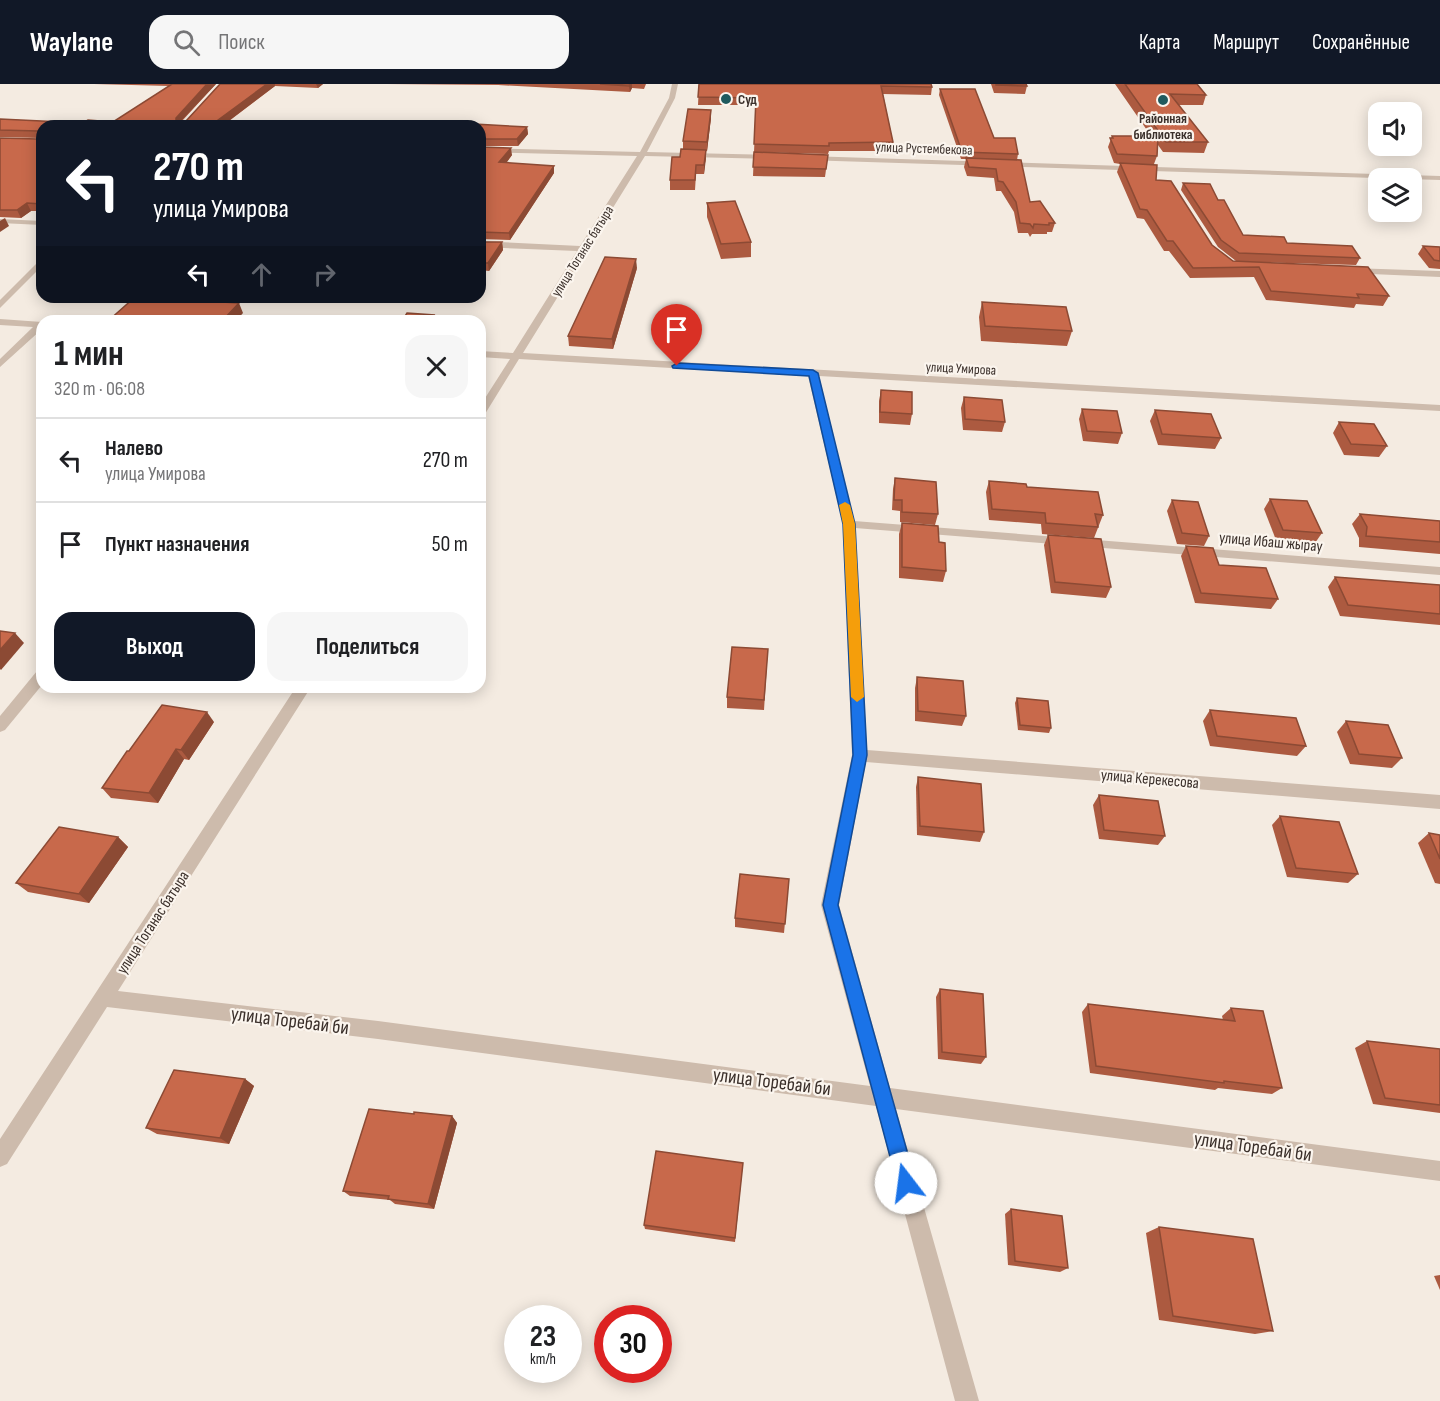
<!DOCTYPE html>
<html lang="ru">
<meta charset="utf-8">
<style>
body{margin:0;font-family:"Sofia Sans Condensed",sans-serif;background:#f6f6f6;color:#202124;height:100vh;display:flex;flex-direction:column;font-size:22px;white-space:nowrap}
*{box-sizing:border-box;margin:0}
p{font-size:20px;color:#757577}
.icon{flex:none;width:33px;height:33px;fill:none;stroke:currentColor;stroke-width:2;stroke-linecap:round;stroke-linejoin:round}
.map{position:relative;flex:1;overflow:hidden}
.drawer{position:absolute;left:36px;top:231px;width:450px;height:378px;display:flex;flex-direction:column;background:#fff;border-radius:18px;box-shadow:0 3px 15px #0003}
.drawer>*{flex:none}
.top-card{position:absolute;left:36px;top:36px;width:450px;height:183px;border-radius:18px;box-shadow:0 3px 15px #0003;background:#111827;color:#fff;overflow:hidden}
.controls{position:absolute;left:1368px;top:18px;display:grid;gap:12px}
.controls a{display:grid;place-items:center;width:54px;height:54px;border-radius:12px;background:#fff;box-shadow:0 3px 15px #0003;font-size:30px}
.speed{position:absolute;left:504px;top:1221px;display:flex;gap:12px;font-size:30px;font-weight:700;text-align:center}
.speed>*{display:grid;place-content:center;width:78px;height:78px;border-radius:50%;background:#fff;box-shadow:0 3px 15px #0003;line-height:1}
.speed small{font-size:15px;font-weight:400}
.speed .limit{border:9px solid #d22;background:#fff;color:#111}
.pin{position:absolute;display:grid;place-items:center;width:51px;height:51px;color:#fff;margin:-62px -26px;border-radius:50% 50% 50% 0;rotate:-45deg;box-shadow:0 0 6px #0007}
.pin .icon{rotate:45deg}
.me{position:absolute;width:66px;margin:-33px;rotate:345deg;stroke-linejoin:round;filter:drop-shadow(0 0 4px #0008)}
.turn{display:flex;align-items:center;gap:21px;height:126px;padding:0 18px;font-size:27px}
.turn .icon{width:78px;height:78px;stroke-width:2.5}
.turn b{display:block;font-size:42px;line-height:51px}
.lanes{display:flex;align-items:center;height:57px;padding:0 18px;background:#0003;justify-content:center;gap:30px;direction:ltr}
.lanes .off{opacity:.35}
.round{display:grid;place-items:center;flex:none;width:63px;height:63px;border-radius:18px;background:#f6f6f6}
.overview{display:flex;align-items:center;justify-content:space-between;height:102px;padding:0 18px}
h1{font-size:36px;font-weight:700;line-height:45px}
.primary-button{display:flex;gap:12px;margin-top:auto;padding:12px 18px}
.primary-button a{flex:1;height:69px;border-radius:18px;background:#111827;color:#fff;font-size:24px;font-weight:700;line-height:69px;text-align:center}
.primary-button a+a{background:#f6f6f6;color:#202124}
ul{padding:0;list-style:none}
li{display:flex;align-items:center;gap:18px;height:84px;padding:0 18px;border-top:2px solid #e0e0e0}
li div{flex:1}
li b{display:block;font-size:22px}
li em{font-style:normal}
header{display:flex;align-items:center;gap:36px;box-sizing:border-box;height:84px;padding:0 30px;background:#111827;color:#fff}
header strong{font-size:28px}
nav{display:flex;gap:33px;margin-inline-start:auto;font-size:21px}
.search{width:420px;height:54px;background:#f6f6f6;display:flex;align-items:center;gap:15px;box-sizing:border-box;padding:0 21px;border-radius:18px;color:#757577;font-size:22px}
.map>svg:first-child{display:block}
.lines{fill:none;stroke-linecap:round;stroke-linejoin:round}
.street{fill:#cdbbac;fill-rule:evenodd}
.wall{fill:#ac5a40}
.shaded-wall{fill:#8c4a34}
.building{fill:#c8694b;stroke:#8c4a34;stroke-width:1.5}
.route{fill:#1a73e8;stroke:#114b97;stroke-width:1.5}
.slow{fill:#f59e0b}
.poi-dot{fill:#1f5a5e;stroke:#fbf5ee;stroke-width:2}
.labels{text-anchor:middle;stroke-width:4.5;stroke-linejoin:round;paint-order:stroke}
.far-poi-label{font-size:14px;font-weight:bold;fill:#3b302b;stroke:#fbf5ee;text-anchor:start}
.far-street-label{font-size:14px;fill:#3b302b;stroke:#fbf5ee}
.street-label{font-size:16px;fill:#3b302b;stroke:#fbf5ee}
.near-street-label{font-size:20px;fill:#3b302b;stroke:#fbf5ee}
</style>
<header>
<strong>Waylane</strong>
<div class="search"><svg class="icon" aria-label="search" viewBox="0 0 24 24"><circle cx="10" cy="10" r="6"/><path d="M15 15l6 6"/></svg>Поиск</div>
<nav><a>Карта</a><a>Маршрут</a><a>Сохранённые</a></nav>
</header>
<div class="map">
<svg width="1440" height="1317" viewBox="0 0 1440 1317">
<rect width="100%" height="100%" fill="#f4ebe1"/>
<g class="lines">
<g class="street">
<path d="M672 0H678L675 14 647 68 774 71 778 73 774 75 645 72 523 269 1440 321V327L819 292 854 437 1440 483V491L855 444 867 666 1440 711V725L866 678 839 821 890 1004 1440 1077V1097L896 1025 979 1317H955L876 1022 378 955 107 923 7 1080 0 1083V1055L296 603H311L118 907 378 937 870 1002 821 821 852 671 843 440 808 292 519 275 485 330 480 333V322L510 275 480 273V267L513 269 577 167 480 163V157L580 162 637 72 480 68V64L640 68 669 14Z"/>
<path d="M807 72 1440 92V96L804 76Z"/>
<path d="M0 135 42 137V141L0 139Z"/>
<path d="M42 174V182L0 224V216Z"/>
<path d="M1351 184 1440 187V193L1348 189V185Z"/>
<path d="M0 235 42 238V245L0 283V275L33 243 0 241Z"/>
<path d="M42 586V601L5 646 0 648V632L37 587Z"/>
</g>
</g>
<g class="wall">
<path d="M94 0H216L182 37H186L220 0H323L318 4 275 2 229 37 42 42V127H31L21 134 0 133V54L38 55 39 54 0 53V35L83 39 113 38 169 2Z"/>
<path d="M387 0H646L644 5 632 4 630 8 498 1Z"/>
<path d="M699 0 932 3 931 11 883 10 893 58 892 67H829L828 70 754 68 756 21H698Z"/>
<path d="M991 0H1026L1027 2 1025 10 994 9Z"/>
<path d="M1115 0H1197L1206 11 1203 21H1178L1208 58 1204 69 1163 68 1158 61 1157 72 1154 80 1156 96 1212 161 1233 177H1236L1218 163 1181 106 1183 99 1218 116 1243 151 1287 159 1360 174 1356 181 1255 178 1389 212 1383 222 1356 220 1354 224 1266 216 1254 193 1190 194 1169 167H1164L1144 135 1137 134 1117 88 1120 80 1114 79 1108 63 1112 52H1151Z"/>
<path d="M940 5 994 54 1018 70 1017 76 1030 118 1055 139 1052 148H1047V150H1032L1030 153 1028 149H1018L1014 128 1001 107H996L994 94 967 92 964 83 966 75H961L939 11Z"/>
<path d="M711 26V34L707 67H706L704 90H696L695 106H670V96L683 65V57Z"/>
<path d="M480 42 527 43 528 50 518 62H480Z"/>
<path d="M480 63 512 71 506 79 554 89 510 156 480 155Z"/>
<path d="M754 68 828 71 825 93 753 92Z"/>
<path d="M707 119 751 158V173L721 175 707 133Z"/>
<path d="M480 158H502L503 166 489 187 480 186Z"/>
<path d="M1423 162 1440 163V185L1429 184 1418 170Z"/>
<path d="M637 184 613 265 569 262 568 252Z"/>
<path d="M982 218 1072 247 1067 262 981 257 979 233Z"/>
<path d="M881 306 912 330 910 341 879 339V317Z"/>
<path d="M964 313 1005 338 1002 348 963 346 961 324Z"/>
<path d="M1082 325 1122 349 1118 360 1083 357 1079 335Z"/>
<path d="M1155 326 1221 354 1215 365 1158 361 1150 337Z"/>
<path d="M1339 338 1387 362 1379 373 1344 371 1333 349Z"/>
<path d="M895 394 938 430 935 441 900 438V427L892 426 893 405Z"/>
<path d="M989 397 1027 403 1103 431 1094 454 1042 450 1041 440 989 436 986 408Z"/>
<path d="M1270 415 1322 449 1315 459 1276 456 1264 425Z"/>
<path d="M1172 416 1209 452 1204 462 1177 460 1167 427Z"/>
<path d="M1360 430 1440 437V470L1359 463V454L1352 440Z"/>
<path d="M902 439 939 458 946 487 943 498 899 494V450Z"/>
<path d="M1048 451 1111 503 1106 514 1051 509 1044 461Z"/>
<path d="M1186 462 1278 515 1271 525 1195 519 1181 472Z"/>
<path d="M1335 493 1440 501V541L1340 532 1328 503Z"/>
<path d="M768 565 764 626 727 624V613Z"/>
<path d="M917 593 966 632 962 642 915 637V604Z"/>
<path d="M1017 614 1051 644 1049 649 1018 646 1015 619Z"/>
<path d="M1210 626 1306 662 1297 672 1210 662 1203 637Z"/>
<path d="M1346 637 1402 674 1392 684 1350 680 1337 648Z"/>
<path d="M214 638 189 676 184 675 158 719 111 714 102 704 129 667Z"/>
<path d="M918 693 984 748 980 758 917 751 916 703Z"/>
<path d="M1099 711 1165 752 1158 761 1099 755 1093 721Z"/>
<path d="M1280 732 1358 790 1348 799 1287 793 1272 741Z"/>
<path d="M1429 749 1440 751V800L1435 799 1418 759Z"/>
<path d="M118 753 128 763 89 819 28 808 16 799Z"/>
<path d="M789 795 784 849 735 843V834Z"/>
<path d="M940 905 986 973 981 980 938 975 936 913Z"/>
<path d="M1088 920 1223 936 1222 932 1231 924 1282 1004 1272 1010 1218 1004 1215 1006 1090 989 1082 928Z"/>
<path d="M1367 957 1440 965V1029L1373 1020 1355 964Z"/>
<path d="M245 995 254 1002 229 1060 157 1050 146 1044Z"/>
<path d="M414 1030 452 1032 457 1039 434 1125 395 1120 390 1116 350 1112 343 1107Z"/>
<path d="M743 1079 735 1158 645 1145 644 1141Z"/>
<path d="M1011 1125 1068 1184 1060 1188 1008 1181 1005 1130Z"/>
<path d="M1159 1143 1273 1247 1255 1250 1159 1236 1146 1149Z"/>
<path d="M1440 1191V1206L1434 1192Z"/>
</g>
<g class="shaded-wall">
<path d="M207 0H216L178 40 176 37V34Z"/>
<path d="M267 0H275V2L222 42 218 36Z"/>
<path d="M316 0H323L318 4Z"/>
<path d="M630 0H632V4L630 8 629 2Z"/>
<path d="M711 26V34L707 67V58Z"/>
<path d="M527 43 528 50 518 62 517 55Z"/>
<path d="M511 64 512 71 501 86 499 78Z"/>
<path d="M706 66V75L704 90V81Z"/>
<path d="M554 82V89L510 156 509 149Z"/>
<path d="M27 119 31 127 21 134 17 126Z"/>
<path d="M5 134 9 142 0 148V137Z"/>
<path d="M502 158 503 166 489 187 488 179Z"/>
<path d="M636 175 637 184 613 265 612 255Z"/>
<path d="M239 219 243 229 236 237H222Z"/>
<path d="M15 549 24 559 1 586 0 585V566Z"/>
<path d="M207 628 214 638 189 676 181 666Z"/>
<path d="M176 665 184 675 158 719 149 709Z"/>
<path d="M118 753 128 763 89 819 79 810Z"/>
<path d="M245 995 254 1002 229 1060 220 1054Z"/>
<path d="M452 1032 457 1039 434 1125 428 1120Z"/>
</g>
<g class="building">
<path d="M172 0H207L176 34V37H186L220 0H267L218 36 319 42H42V120L27 119 17 126H0V54L38 55 41 49 38 47 0 46V35L83 39 88 36 113 38Z"/>
<path d="M600 0H630L629 2Z"/>
<path d="M699 0H931L932 3 881 2 893 58 829 59V62L754 60 756 14 698 13Z"/>
<path d="M996 0H1026L1027 2 996 1Z"/>
<path d="M1125 0H1197L1206 11 1170 10 1208 58H1166Z"/>
<path d="M940 5H975L994 54H1015L1018 70 962 68Z"/>
<path d="M688 25 711 26 707 58 683 57Z"/>
<path d="M344 39 398 42H340Z"/>
<path d="M409 40 467 42H407Z"/>
<path d="M474 40 527 43 517 55H480V42H472Z"/>
<path d="M1112 52H1158L1157 72 1117 70 1110 54H1113Z"/>
<path d="M480 63 511 64 499 78 554 82 509 149 480 148Z"/>
<path d="M681 65 706 66 704 81H696L695 96H670L672 73H680Z"/>
<path d="M754 68 828 71 826 85 753 83Z"/>
<path d="M966 74 1021 76 1030 118 1040 117 1055 139H1049V141L1034 140 1033 144 1030 140 1020 139 1016 118 1003 98 998 97 996 85 969 83Z"/>
<path d="M1120 79 1157 81 1156 96 1171 97 1212 161 1233 177 1368 183 1389 212 1357 210 1359 214 1271 207 1259 183 1193 184 1173 157H1167L1147 126 1140 125Z"/>
<path d="M1183 99 1210 100 1218 116H1224L1243 151 1284 153 1287 159 1352 162 1360 174 1239 169 1221 156Z"/>
<path d="M735 117 751 158 721 160 707 119Z"/>
<path d="M480 158H502L488 179H480Z"/>
<path d="M1423 162 1440 163V177L1434 176Z"/>
<path d="M605 173 636 175 612 255 568 252Z"/>
<path d="M135 213 239 219 222 237H108Z"/>
<path d="M982 218 1066 223 1072 247 985 242Z"/>
<path d="M407 229 434 231 430 237H402Z"/>
<path d="M881 306 912 308V330L880 328Z"/>
<path d="M964 313 1002 316 1005 338 965 335Z"/>
<path d="M1082 325 1117 327 1122 349 1087 347Z"/>
<path d="M1155 326 1211 330 1221 354 1162 350Z"/>
<path d="M1339 338 1374 340 1387 362 1351 360Z"/>
<path d="M895 394 936 398 938 430 902 428V416H894Z"/>
<path d="M989 397 1026 400 1027 403 1098 408 1103 431 1095 430 1098 443 1046 439 1045 429 992 425Z"/>
<path d="M1270 415 1307 417 1322 449 1283 446Z"/>
<path d="M1172 416 1198 418 1209 452 1182 449Z"/>
<path d="M1360 430 1440 437V458L1366 452 1367 443Z"/>
<path d="M902 439 938 442 939 458 945 459 946 487 902 483Z"/>
<path d="M1048 451 1101 455 1111 503 1055 498Z"/>
<path d="M1186 462 1213 464 1219 481 1266 484 1278 515 1201 509Z"/>
<path d="M1335 493 1440 501V530L1348 521Z"/>
<path d="M0 547 15 549 0 566Z"/>
<path d="M732 563 768 565 764 616 727 613Z"/>
<path d="M917 593 963 597 966 632 918 627Z"/>
<path d="M1017 614 1048 617 1051 644 1020 641Z"/>
<path d="M162 621 207 628 181 666 176 665 149 709 102 704 127 667H129Z"/>
<path d="M1210 626 1296 634 1306 662 1217 652Z"/>
<path d="M1346 637 1388 641 1402 674 1359 670Z"/>
<path d="M918 693 981 700 984 748 920 742Z"/>
<path d="M1099 711 1158 717 1165 752 1104 746Z"/>
<path d="M1280 732 1339 738 1358 790 1296 784Z"/>
<path d="M59 743 118 753 79 810 16 799Z"/>
<path d="M1429 749 1440 751V775Z"/>
<path d="M740 790 789 795 785 840 735 834Z"/>
<path d="M940 905 983 910 986 973 942 968Z"/>
<path d="M1088 920 1235 937 1231 924 1263 927 1282 1004 1224 997V999L1096 982Z"/>
<path d="M1367 957 1440 965V1021L1385 1014Z"/>
<path d="M174 986 245 995 220 1054 146 1044Z"/>
<path d="M369 1025 414 1030V1028L452 1032 428 1120 388 1115 389 1112 343 1107Z"/>
<path d="M656 1067 743 1079 735 1154 644 1141Z"/>
<path d="M1011 1125 1062 1132 1068 1184 1015 1177Z"/>
<path d="M1159 1143 1253 1155 1273 1247 1173 1232Z"/>
</g>
<path class="route" d="M677 279 813 286 818 289 855 440 867 671 838 821 916 1099 913 1106 906 1108 899 1106 897 1099 823 821 853 671 843 440 809 292 673 284 672 282Z"/>
<path class="slow" d="M845 418 850 421 855 440 864 613 857 618 851 613 843 440 839 421Z"/>
<g class="poi-dot">
<circle cx="726" cy="15" r="6"/>
<circle cx="1163" cy="16" r="6"/>
</g>
<g class="labels">
<g class="far-poi-label">
<text x="738" y="20">Суд</text>
<text x="1163" y="39" text-anchor="middle">Районная<tspan x="1163" dy="16">библиотека</tspan></text>
</g>
<g class="far-street-label">
<text transform="translate(924 64) rotate(2)" y="5">улица Рустембекова</text>
<text transform="translate(582 167) rotate(-58)" y="5">улица Тоганас батыра</text>
<text transform="translate(961 284) rotate(3)" y="5">улица Умирова</text>
</g>
<g class="street-label">
<text transform="translate(1271 457) rotate(5)" y="6">улица Ибаш жырау</text>
<text transform="translate(1150 694) rotate(5)" y="6">улица Керекесова</text>
<text transform="translate(152 838) rotate(-57)" y="6">улица Тоганас батыра</text>
</g>
<g class="near-street-label">
<text transform="translate(290 936) rotate(7)" y="7">улица Торебай би</text>
<text transform="translate(772 997) rotate(7)" y="7">улица Торебай би</text>
<text transform="translate(1253 1062) rotate(8)" y="7">улица Торебай би</text>
</g>
</g>
</svg>
<div class="controls">
<a><svg class="icon" aria-label="sound" viewBox="0 0 24 24"><path d="M4 9h4l5-4v14l-5-4H4zM17 9q2 3 0 6"/></svg></a>
<a><svg class="icon" aria-label="layers" viewBox="0 0 24 24"><path d="M12 4l9 5-9 5-9-5zM3 14l9 5 9-5"/></svg></a>
</div>
<div class="speed"><div>23<small>km/h</small></div><div class="limit">30</div></div>
<div class="pin" style="left:677px;top:282px;background:#d93025"><svg class="icon" aria-label="arrive" viewBox="0 0 24 24"><path d="M6 21V4h12l-3 4 3 4H6"/></svg></div>
<svg class="me" style="left:906px;top:1099px" viewBox="-20 -20 40 40"><circle r="19" fill="#fff"/><path d="M0-13L10 11 0 6-10 11z" fill="#1a73e8"/></svg>
<div class="top-card">
<div class="turn"><svg class="icon" aria-label="left" viewBox="0 0 24 24"><path d="M17 20v-9H6M10 6l-5 5 5 5"/></svg><div><b>270 m</b>улица Умирова</div></div>
<div class="lanes"><svg class="icon" aria-label="left" viewBox="0 0 24 24"><path d="M17 20v-9H6M10 6l-5 5 5 5"/></svg><svg class="icon off" aria-label="ahead" viewBox="0 0 24 24"><path d="M12 20V5M6 11l6-6 6 6"/></svg><svg class="icon off" aria-label="right" viewBox="0 0 24 24"><path d="M7 20v-9h11M14 6l5 5-5 5"/></svg></div>
</div>
<section class="drawer">
<div class="overview"><div><h1>1 мин</h1><p>320 m · 06:08</p></div><a class="round"><svg class="icon" aria-label="close" viewBox="0 0 24 24"><path d="M6 6l12 12M18 6L6 18"/></svg></a></div>
<ul>
<li><svg class="icon" aria-label="left" viewBox="0 0 24 24"><path d="M17 20v-9H6M10 6l-5 5 5 5"/></svg><div><b>Налево</b><p>улица Умирова</p></div><em>270 m</em></li>
<li><svg class="icon" aria-label="arrive" viewBox="0 0 24 24"><path d="M6 21V4h12l-3 4 3 4H6"/></svg><div><b>Пункт назначения</b></div><em>50 m</em></li>
</ul>
<div class="primary-button"><a>Выход</a><a>Поделиться</a></div>
</section>
</div>
